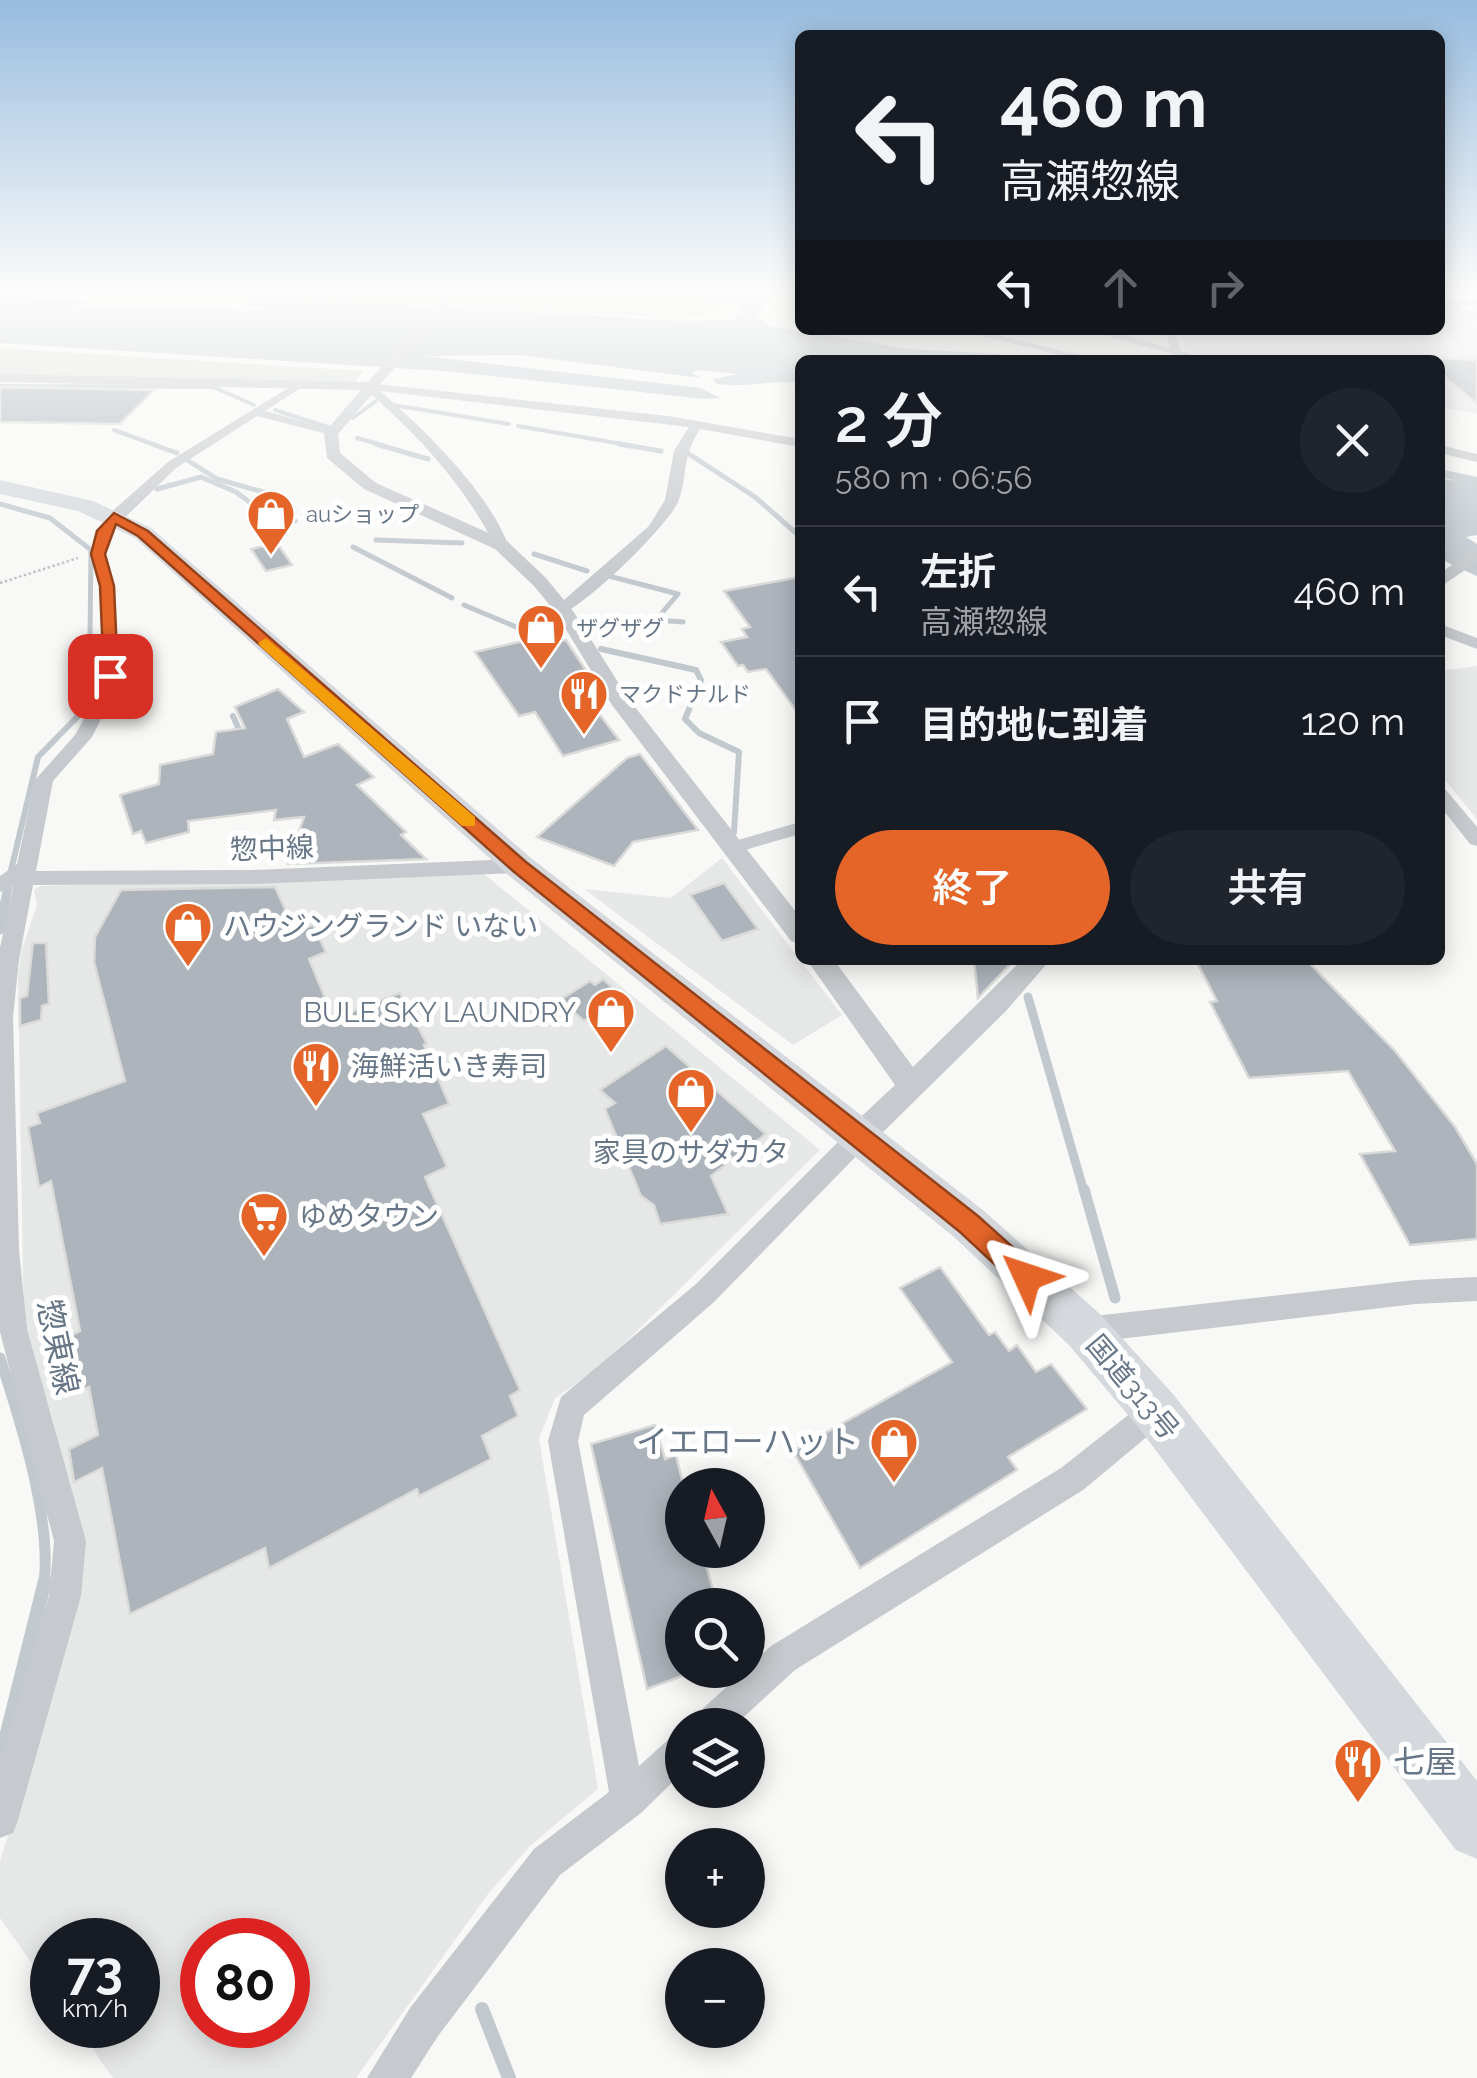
<!DOCTYPE html>
<html lang="ja">
<meta charset="utf-8">
<style>
body{margin:0;font-family:Raleway,"Noto Sans JP",sans-serif;background:#20242c;color:#f1f3f6;height:100vh;display:flex;flex-direction:column;font-size:38px;white-space:nowrap}
*{box-sizing:border-box;margin:0}
p{font-size:32px;color:#9ea1a6}
.icon{flex:none;width:55px;height:55px;fill:none;stroke:currentColor;stroke-width:2;stroke-linecap:round;stroke-linejoin:round}
.map{position:relative;flex:1;overflow:hidden}
.panel{position:absolute;left:795px;top:355px;width:650px;height:610px;display:flex;flex-direction:column;background:#171b24;border-radius:15px;box-shadow:0 5px 25px #0003}
.panel>*{flex:none}
.banner{position:absolute;left:795px;top:30px;width:650px;height:305px;border-radius:15px;box-shadow:0 5px 25px #0003;background:#171b24;color:#f1f3f6;overflow:hidden}
.needle{width:65px;rotate:352deg}
.fabs{position:absolute;left:665px;top:1468px;display:grid;gap:20px}
.fabs a{display:grid;place-items:center;width:100px;height:100px;border-radius:50%;background:#171b24;box-shadow:0 5px 25px #0003;font-size:50px}
.speed{position:absolute;left:30px;top:1918px;display:flex;gap:20px;font-size:50px;font-weight:700;text-align:center}
.speed>*{display:grid;place-content:center;width:130px;height:130px;border-radius:50%;background:#171b24;box-shadow:0 5px 25px #0003;line-height:1}
.speed small{font-size:25px;font-weight:400}
.speed .limit{border:15px solid #d22;background:#fff;color:#111}
.pin{position:absolute;display:grid;place-items:center;width:85px;height:85px;color:#fff;margin:-42px;border-radius:20px;box-shadow:0 5px 15px #0006}
.me{position:absolute;width:110px;margin:-55px;rotate:312deg;stroke-linejoin:round;filter:drop-shadow(0 0 8px #0008)}
.turn{display:flex;align-items:center;gap:35px;height:210px;padding:0 40px;font-size:45px}
.turn .icon{width:130px;height:130px;stroke-width:2.5}
.turn b{display:block;font-size:70px;line-height:85px}
.lanes{display:flex;align-items:center;height:95px;padding:0 40px;background:#0003;justify-content:center;gap:50px;direction:ltr}
.lanes .off{opacity:.35}
.round{display:grid;place-items:center;flex:none;width:105px;height:105px;border-radius:52px;background:#20242c}
.overview{display:flex;align-items:center;justify-content:space-between;height:170px;padding:0 40px}
h1{font-size:60px;font-weight:600;line-height:75px}
.cta{display:flex;gap:20px;margin-top:auto;padding:20px 40px}
.cta a{flex:1;height:115px;border-radius:60px;background:#e56529;color:#fff;font-size:40px;font-weight:600;line-height:115px;text-align:center}
.cta a+a{background:#20242c;color:#f1f3f6}
ul{padding:0;list-style:none}
li{display:flex;align-items:center;gap:30px;height:130px;padding:0 40px;border-top:2px solid #363941}
li div{flex:1}
li b{display:block;font-size:38px}
li em{font-style:normal}
.map>svg:first-child{display:block}
.built{fill:#e6e7e7;fill-rule:evenodd}
.green{fill:#d9e0d7}
.water{fill:#c1c9cf}
.lines{fill:none;stroke-linecap:round;stroke-linejoin:round}
.stream-far5{stroke:#c1c9cf;stroke-width:4}
.stream-far4{stroke:#c1c9cf;stroke-width:5}
.stream-far3{stroke:#c1c9cf;stroke-width:6}
.stream-far2{stroke:#c1c9cf;stroke-width:9}
.stream-far1{stroke:#c1c9cf;stroke-width:11}
.stream{stroke:#c1c9cf;stroke-width:14}
.river{fill:#c1c9cf;fill-rule:evenodd}
.building{fill:#adb4bb;stroke:#dadad8;stroke-width:2.5}
.path{stroke:#bec0c3;stroke-width:2.5;stroke-dasharray:2.5 2.5;stroke-linecap:butt}
.service{stroke:#c6c9cd;stroke-width:5}
.minor{fill:#c6c9cd;fill-rule:evenodd}
.tertiary{fill:#c6c9cd;fill-rule:evenodd}
.trunk{fill:#d5d9dd;fill-rule:evenodd}
.route{fill:#e56529;stroke:#95421b;stroke-width:2.5}
.slow{fill:#f59e0b}
.labels{text-anchor:middle;stroke-width:10;stroke-linejoin:round;paint-order:stroke}
.far-poi-label{font-size:22px;fill:#677687;stroke:#fff;text-anchor:start}
.street-label{font-size:28px;fill:#677687;stroke:#fff}
.poi-label{font-size:28px;fill:#677687;stroke:#fff;text-anchor:start}
.near-street-label{font-size:32px;fill:#677687;stroke:#fff}
.near-poi-label{font-size:32px;fill:#677687;stroke:#fff;text-anchor:end}
</style>
<div class="map">
<svg width="1477" height="2078" viewBox="0 0 1477 2078">
<rect width="100%" height="100%" fill="#f8f8f6"/>
<g class="built">
<path d="M1440 316 1477 321V414L1440 407V360H1222L1185 351 1178 330H1323L1330 334 1354 333 1351 330H1440Z"/>
<path d="M1477 666V819L1440 774V671Z"/>
<path d="M722 858 842 1015 793 1045 584 889 671 898Z"/>
<path d="M483 873 820 1150 633 1335 587 1377 555 1398 539 1439 598 1789 531 1845 488 1894 356 2078H113L76 2025H138V1940H52V1992L0 1918V1861L49 1706 69 1488 52 1416 24 1337 18 976 21 952 37 905 34 890 40 886ZM202 1940H288V2025H202Z"/>
</g>
<g class="green">
<path d="M6 293H564L739 303 683 319 404 303Z"/>
<path d="M0 348 363 371 355 382 0 376Z"/>
</g>
<g class="water">
<path d="M0 296 86 301 91 304 69 308 265 311V306L244 304 246 302 392 304 683 321 762 319 771 326 910 349 998 354 1026 360H800V383C772 380 746 388 717 384L713 379 739 374 698 370 692 373 701 378 520 355 424 356 701 388 720 398 705 399 444 371 0 343Z"/>
<path d="M1440 469 1477 477V535L1466 537 1477 544V576L1440 559V478L1455 481 1440 476Z"/>
</g>
<g class="lines">
<g class="stream-far5">
<path d="M0 386 213 387 254 405"/>
<path d="M393 405 509 424"/>
<path d="M275 410 331 428"/>
<path d="M353 418 376 401"/>
<path d="M518 426 634 446"/>
<path d="M114 430 158 446"/>
<path d="M357 438 385 446"/>
</g>
<g class="stream-far4">
<path d="M152 444 177 453"/>
<path d="M376 444 428 459"/>
<path d="M619 444 661 451"/>
<path d="M689 454 755 497 796 533"/>
<path d="M187 460 217 479 263 492"/>
<path d="M157 489 201 477 236 492 255 506 295 521"/>
<path d="M0 504 50 518 91 550 90 639"/>
<path d="M376 540 462 543"/>
<path d="M353 547 452 598"/>
<path d="M534 554 587 571"/>
<path d="M605 575 678 594 656 620 683 622"/>
<path d="M464 605 528 632"/>
</g>
<g class="stream-far3">
<path d="M601 649 696 670 701 680 685 719 699 733 739 752 734 832"/>
<path d="M233 716 242 736"/>
<path d="M8 883 38 757 82 712 95 684 96 660 90 636"/>
</g>
<g class="stream-far2">
<path d="M0 930 9 880"/>
<path d="M1028 997 1084 1192"/>
</g>
<g class="stream-far1">
<path d="M1084 1189 1115 1298"/>
<path d="M0 1358C20 1420 52 1519 44 1583"/>
</g>
<g class="stream">
<path d="M0 1761 45 1581"/>
<path d="M482 2009 509 2078"/>
</g>
<g class="river">
<path d="M752 293H776L763 306 729 362H711L708 357Z"/>
<path d="M0 901 19 905 26 916 19 927 0 933Z"/>
</g>
</g>
<g class="building">
<path d="M1420 357 1477 360V404L1440 373V360Z"/>
<path d="M0 387 154 390 120 424 0 422Z"/>
<path d="M277 543 292 565 266 571 251 549Z"/>
<path d="M800 577V716L766 669 748 672 743 665 738 666 721 642 747 637 742 629 750 627 724 591Z"/>
<path d="M541 637 546 642 566 640 602 695 588 699 619 740 563 756 535 712 519 716 475 652Z"/>
<path d="M278 689 304 712 287 719 304 757 338 744 374 777 357 785 406 832 401 835 426 859 288 864 304 817 274 820 276 810 188 821 189 832 146 843 141 831 133 834 120 795 159 784 160 765 213 754 216 732 245 728 235 707Z"/>
<path d="M640 754 698 830 633 842 614 866 537 837 627 758Z"/>
<path d="M724 883 758 929 722 941 690 895Z"/>
<path d="M275 887 295 931 313 925 326 952 309 959 332 1015 339 1012 341 1016 400 993 427 1044 424 1045 449 1104 423 1114 447 1167 425 1177 520 1390 510 1396 518 1416 482 1436 491 1459 419 1496 417 1489 269 1568 265 1548 130 1614 102 1468 74 1482 69 1449 98 1435 89 1387 65 1397 55 1342 80 1331 51 1181 39 1187 28 1127 40 1123 37 1113 125 1081 94 962 95 937 121 890Z"/>
<path d="M33 943H46L49 1004 42 1006 41 1020 20 1026V998L27 996Z"/>
<path d="M974 960H1014L978 998Z"/>
<path d="M1239 960H1306L1395 1051 1455 1127 1477 1164V1239L1410 1245 1360 1154 1395 1151 1348 1071 1249 1078 1210 1002 1217 1001 1198 964Z"/>
<path d="M603 979 626 1000 603 1016 598 1011 584 1021 560 1000 590 981 595 985Z"/>
<path d="M666 1046 766 1134 711 1176 728 1214 660 1224 654 1205 641 1196 605 1109 615 1103 600 1090Z"/>
<path d="M940 1267 989 1335 995 1332 1009 1351 1017 1345 1036 1372 1051 1364 1087 1409 1008 1457 1017 1470 860 1568 793 1451 952 1362 900 1288Z"/>
<path d="M655 1425 665 1459 676 1455 682 1480V1550H702L717 1605H682V1676L647 1689 591 1444Z"/>
</g>
<g class="lines">
<g class="path">
<path d="M31 293 418 302"/>
<path d="M464 305 557 310 572 298 558 293"/>
<path d="M0 583 78 558"/>
</g>
<path class="service" d="M1096 330 1204 360"/>
<g class="minor">
<path d="M606 293 730 298 752 293 746 301 730 304Z"/>
<path d="M1440 299 1477 301V307L1440 305Z"/>
<path d="M958 330H977L1100 360H1081Z"/>
<path d="M1164 330H1174L1185 360H1175Z"/>
<path d="M301 380 305 385 265 411 335 430V436L257 416 176 468 111 531 105 554 114 586 118 676 112 697 92 737 53 781 36 871 252 870 519 859 529 866 519 873 252 884 33 885 19 960 13 1017 19 1250 27 1329 86 1541 81 1596 18 1820 13 1833 0 1838V1760L49 1596 54 1541 0 1332V948L13 886 0 892V876L17 864 35 780 75 735 96 697 102 676 100 586 91 554 97 531 109 514 168 462Z"/>
<path d="M368 383 668 416 800 439V447L700 429C680 461 689 474 678 502 666 528 588 603 562 614L557 612V606L649 526 665 500 674 451 689 427 380 391C423 428 489 492 508 545L501 549 496 548C465 485 417 434 364 388Z"/>
<path d="M1440 445 1477 454V462L1440 453Z"/>
<path d="M1440 624 1477 638V649L1440 635Z"/>
<path d="M1440 788 1446 790 1477 827V846L1470 844 1440 806Z"/>
<path d="M800 822V834L731 854 721 848 724 844Z"/>
<path d="M859 1127 868 1130 871 1137 868 1144 714 1302 584 1415 578 1441 639 1766 670 1738 682 1733V1773L641 1813 560 1875 438 2036 411 2078H367L410 2008 534 1849 609 1792 548 1441 561 1397 696 1284 850 1130Z"/>
<path d="M1477 1277V1301L1415 1304 1085 1343 1075 1339 1071 1330 1075 1321 1085 1317 1415 1280Z"/>
<path d="M1156 1397 1166 1401 1170 1411 1166 1421 1083 1490 795 1670 735 1725H693L698 1713 771 1646 1061 1468 1146 1401Z"/>
</g>
<g class="tertiary">
<path d="M446 293H458L338 434 340 453 376 483 507 541 546 578 573 611 628 698 800 917V944L791 941 612 705 556 613 534 586 495 549 364 489 327 458 324 433 361 390 0 382V374L368 382Z"/>
<path d="M1477 548V562L1440 587V573Z"/>
<path d="M807 960H834L913 1067 1022 960H1050L1006 1011 869 1146 859 1149 849 1146 844 1137 849 1128 895 1085Z"/>
</g>
<g class="trunk">
<path d="M1440 306 1477 311V321L1440 316Z"/>
<path d="M0 480 93 501 151 528 531 858 984 1211 1101 1315 1173 1394 1477 1781V1859L1456 1850 1139 1428 1069 1345 954 1237 507 874 135 538 78 511 0 494Z"/>
</g>
</g>
<linearGradient id="sky" x2="0" y2="1"><stop stop-color="#98bcde"/><stop offset="0.5" stop-color="#fcfcfb"/><stop offset="1" stop-color="#fcfcfb" stop-opacity="0"/></linearGradient>
<rect width="1477" height="584" fill="url(#sky)"/>
<path class="route" d="M114 513 148 531 526 862 978 1216 1036 1268 1040 1277 1036 1286 1027 1289 1018 1286 960 1232 513 871 138 536 116 524 105 554 114 586 118 676 104 679 100 586 91 554 97 531Z"/>
<path class="slow" d="M266 638 475 817V826H462L260 646 258 643Z"/>
<defs>
<g id="shop-pin" transform="scale(2.5)"><path d="M0 17L-7.5 6A9.5 9.5 0 1 1 7.5 6Z" fill="#e56529" stroke="#fff"/><path d="M-5-2.5h2.3a2.7 3.5 0 0 1 5.4 0H5L5.5 6h-11ZM-1.5-2.5h3a1.5 2.3 0 0 0-3 0Z" fill="#fff"/></g>
<g id="restaurant-pin" transform="scale(2.5)"><path d="M0 17L-7.5 6A9.5 9.5 0 1 1 7.5 6Z" fill="#e56529" stroke="#fff"/><path d="M-5-6h1v4h1v-4h1v4h1v-4h1v5L-1.5 .5V6h-2V.5L-5-1ZM5-6V6H3V1.5H1.5Q1.5-4 5-6Z" fill="#fff"/></g>
<g id="supermarket-pin" transform="scale(2.5)"><path d="M0 17L-7.5 6A9.5 9.5 0 1 1 7.5 6Z" fill="#e56529" stroke="#fff"/><path d="M-6-5.5h2.5l.6 2H6L4.5 2H-2.5L-4.4-4H-6ZM-1.5 3.2a1.3 1.3 0 1 0 .1 0ZM3 3.2a1.3 1.3 0 1 0 .1 0Z" fill="#fff"/></g>
</defs>
<g fill-rule="evenodd">
<use href="#shop-pin" x="271" y="514"/>
<use href="#shop-pin" x="541" y="628"/>
<use href="#restaurant-pin" x="584" y="694"/>
<use href="#shop-pin" x="188" y="926"/>
<use href="#shop-pin" x="611" y="1012"/>
<use href="#restaurant-pin" x="316" y="1066"/>
<use href="#shop-pin" x="691" y="1092"/>
<use href="#supermarket-pin" x="264" y="1216"/>
<use href="#shop-pin" x="894" y="1442"/>
<use href="#restaurant-pin" x="1358" y="1762"/>
</g>
<g class="labels">
<g class="far-poi-label">
<text x="306" y="522">auショップ</text>
<text x="576" y="636">ザグザグ</text>
<text x="619" y="702">マクドナルド</text>
</g>
<g class="street-label">
<text transform="translate(272 848) rotate(-2)" y="10">惣中線</text>
<text transform="translate(1133 1387) rotate(50)" y="10">国道313号</text>
</g>
<g class="poi-label">
<text x="223" y="936">ハウジングランド いない</text>
<text x="576" y="1022" text-anchor="end">BULE SKY LAUNDRY</text>
<text x="351" y="1076">海鮮活いき寿司</text>
<text x="691" y="1162" text-anchor="middle">家具のサダカタ</text>
<text x="299" y="1226">ゆめタウン</text>
</g>
<g class="near-street-label">
<text transform="translate(58 1347) rotate(78)" y="11">惣東線</text>
</g>
<g class="near-poi-label">
<text x="859" y="1453">イエローハット</text>
<text x="1393" y="1773" text-anchor="start">七屋</text>
</g>
</g>
</svg>
<div class="fabs">
<a><svg class="needle" viewBox="-14 -14 28 28"><path d="M0-13l5 13h-10z" fill="#e53935"/><path d="M0 13l5-13h-10z" fill="#9ea1a6"/></svg></a>
<a><svg class="icon" aria-label="search" viewBox="0 0 24 24"><circle cx="10" cy="10" r="6"/><path d="M15 15l6 6"/></svg></a>
<a><svg class="icon" aria-label="layers" viewBox="0 0 24 24"><path d="M12 4l9 5-9 5-9-5zM3 14l9 5 9-5"/></svg></a>
<a>+</a>
<a>−</a>
</div>
<div class="speed"><div>73<small>km/h</small></div><div class="limit">80</div></div>
<div class="pin" style="left:110px;top:676px;background:#d93025"><svg class="icon" aria-label="arrive" viewBox="0 0 24 24"><path d="M6 21V4h12l-3 4 3 4H6"/></svg></div>
<svg class="me" style="left:1027px;top:1277px" viewBox="-20 -20 40 40"><path d="M0-17L14 15 0 8-14 15z" fill="#e56529" stroke="#fff" stroke-width="4"/></svg>
<div class="banner">
<div class="turn"><svg class="icon" aria-label="left" viewBox="0 0 24 24"><path d="M17 20v-9H6M10 6l-5 5 5 5"/></svg><div><b>460 m</b>高瀬惣線</div></div>
<div class="lanes"><svg class="icon" aria-label="left" viewBox="0 0 24 24"><path d="M17 20v-9H6M10 6l-5 5 5 5"/></svg><svg class="icon off" aria-label="ahead" viewBox="0 0 24 24"><path d="M12 20V5M6 11l6-6 6 6"/></svg><svg class="icon off" aria-label="right" viewBox="0 0 24 24"><path d="M7 20v-9h11M14 6l5 5-5 5"/></svg></div>
</div>
<section class="panel">
<div class="overview"><div><h1>2 分</h1><p>580 m · 06:56</p></div><a class="round"><svg class="icon" aria-label="close" viewBox="0 0 24 24"><path d="M6 6l12 12M18 6L6 18"/></svg></a></div>
<ul>
<li><svg class="icon" aria-label="left" viewBox="0 0 24 24"><path d="M17 20v-9H6M10 6l-5 5 5 5"/></svg><div><b>左折</b><p>高瀬惣線</p></div><em>460 m</em></li>
<li><svg class="icon" aria-label="arrive" viewBox="0 0 24 24"><path d="M6 21V4h12l-3 4 3 4H6"/></svg><div><b>目的地に到着</b></div><em>120 m</em></li>
</ul>
<div class="cta"><a>終了</a><a>共有</a></div>
</section>
</div>
